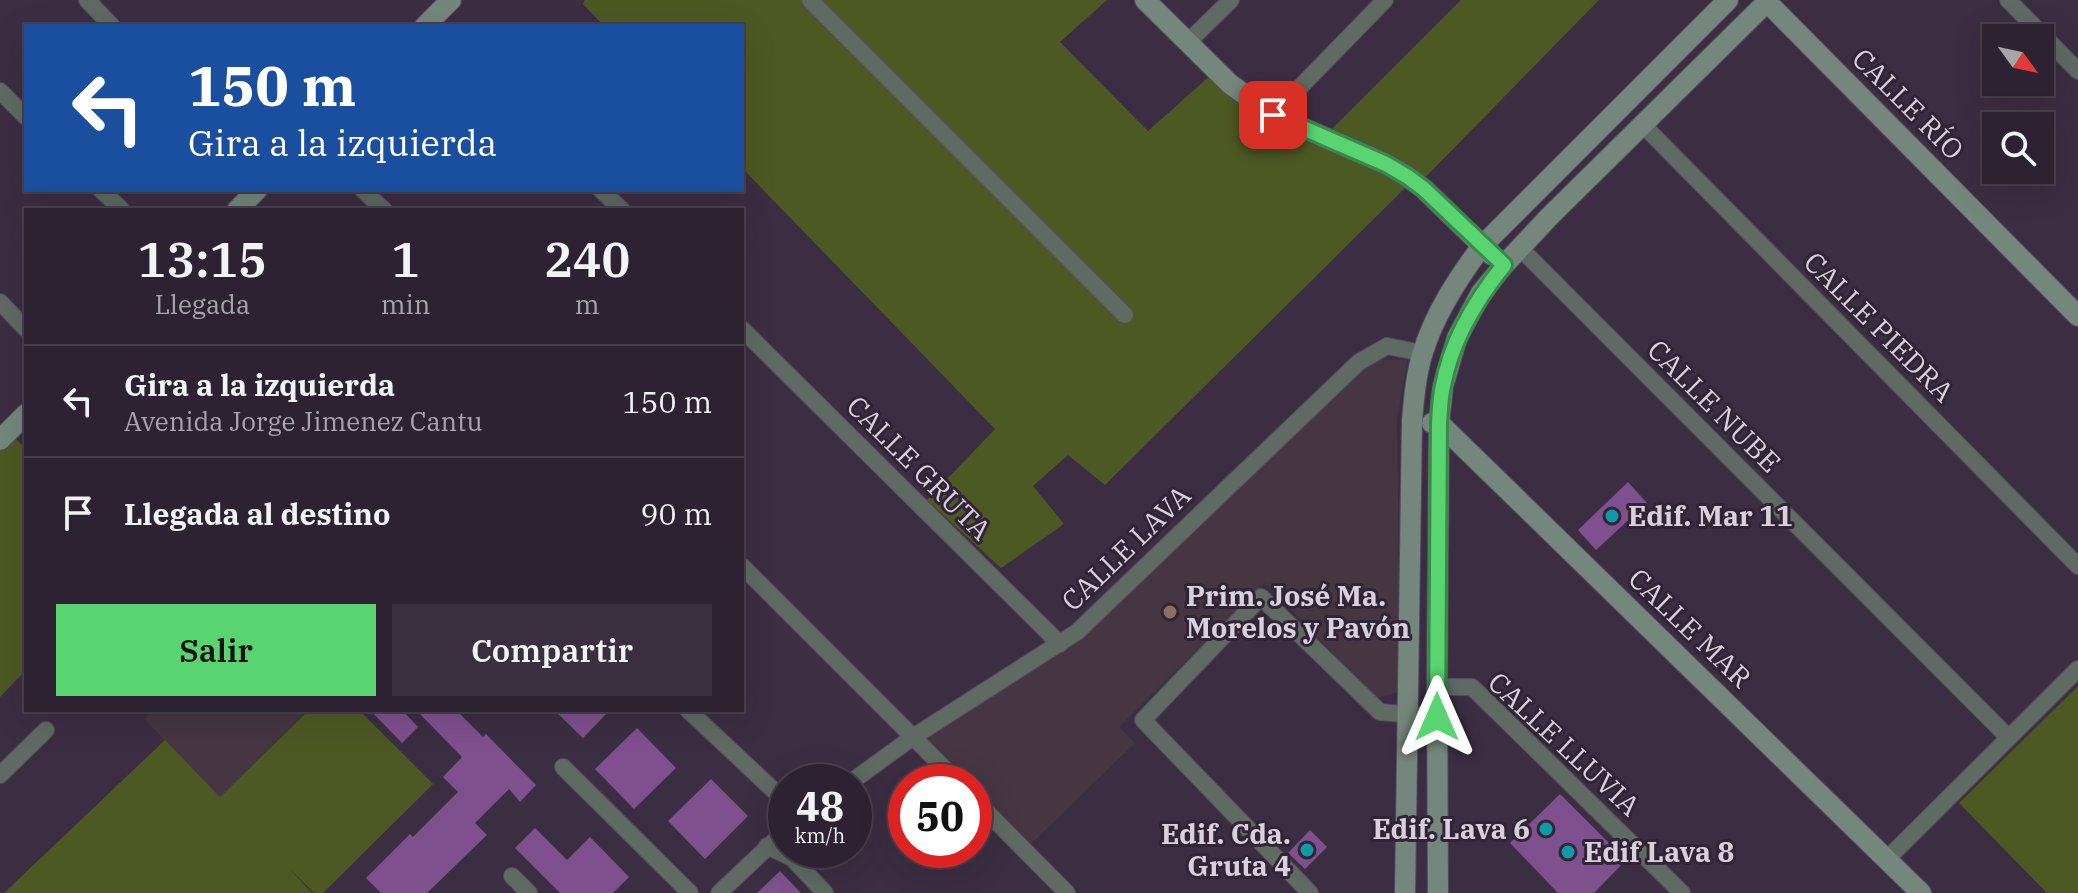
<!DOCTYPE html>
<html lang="es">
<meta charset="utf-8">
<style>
body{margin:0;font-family:"IBM Plex Serif",serif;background:#392f3e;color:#f1f3f6;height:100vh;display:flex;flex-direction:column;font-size:30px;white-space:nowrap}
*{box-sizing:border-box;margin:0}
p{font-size:26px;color:#a7a4ac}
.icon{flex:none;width:44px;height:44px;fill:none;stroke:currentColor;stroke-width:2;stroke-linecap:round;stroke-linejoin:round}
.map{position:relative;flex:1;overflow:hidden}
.drawer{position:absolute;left:24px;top:208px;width:720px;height:504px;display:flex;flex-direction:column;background:#2d2232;border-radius:0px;box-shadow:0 8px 32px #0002,0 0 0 2px #483f4d}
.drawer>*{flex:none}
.banner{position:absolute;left:24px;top:24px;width:720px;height:168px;border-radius:0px;box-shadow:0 8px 32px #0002,0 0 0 2px #483f4d;background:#1a4fa0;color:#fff;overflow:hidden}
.needle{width:52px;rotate:123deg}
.buttons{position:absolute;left:1982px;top:24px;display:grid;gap:16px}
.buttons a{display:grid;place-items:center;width:72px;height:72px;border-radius:0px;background:#2d2232;box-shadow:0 8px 32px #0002,0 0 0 2px #483f4d;font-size:40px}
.speed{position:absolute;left:768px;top:764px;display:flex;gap:16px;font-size:40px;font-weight:700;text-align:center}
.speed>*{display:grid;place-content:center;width:104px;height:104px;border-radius:50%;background:#2d2232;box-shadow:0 8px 32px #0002,0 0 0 2px #483f4d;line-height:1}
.speed small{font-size:20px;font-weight:400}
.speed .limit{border:12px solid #d22;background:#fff;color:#111}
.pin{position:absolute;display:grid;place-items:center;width:68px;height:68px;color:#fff;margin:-34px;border-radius:16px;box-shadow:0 4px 12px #0006}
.me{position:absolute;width:88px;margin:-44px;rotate:0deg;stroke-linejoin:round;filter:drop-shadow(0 0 6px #0008)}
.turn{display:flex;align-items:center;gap:28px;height:168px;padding:0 32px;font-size:36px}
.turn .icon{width:104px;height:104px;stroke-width:2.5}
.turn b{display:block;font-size:56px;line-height:68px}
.eta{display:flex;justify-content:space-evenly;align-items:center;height:136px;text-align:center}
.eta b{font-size:48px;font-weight:600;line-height:56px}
.primary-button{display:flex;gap:16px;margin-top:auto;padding:16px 32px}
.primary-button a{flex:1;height:92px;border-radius:0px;background:#58d570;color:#111;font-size:32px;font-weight:600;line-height:92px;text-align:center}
.primary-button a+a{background:#392f3e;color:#f1f3f6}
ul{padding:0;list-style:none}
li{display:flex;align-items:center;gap:24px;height:112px;padding:0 32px;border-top:2px solid #483f4d}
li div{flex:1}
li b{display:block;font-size:30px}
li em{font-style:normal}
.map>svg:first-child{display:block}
.education{fill:#453642}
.green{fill:#4d5923}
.building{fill:#7e508e}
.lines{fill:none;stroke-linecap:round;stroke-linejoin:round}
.street-casing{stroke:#584b5e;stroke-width:18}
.secondary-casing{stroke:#584b5e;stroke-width:22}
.street{stroke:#5e6a62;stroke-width:16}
.secondary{stroke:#75877c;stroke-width:20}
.route-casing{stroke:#398a49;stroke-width:20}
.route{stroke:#58d570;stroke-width:14}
.culture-dot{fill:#0f9aa8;stroke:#322437;stroke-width:3}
.education-dot{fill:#8d6e63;stroke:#322437;stroke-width:3}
.labels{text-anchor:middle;stroke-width:6;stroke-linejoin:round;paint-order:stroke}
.street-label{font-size:28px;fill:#d9d0dd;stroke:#322437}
.poi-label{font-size:28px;font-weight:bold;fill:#d9d0dd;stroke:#322437;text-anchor:start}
</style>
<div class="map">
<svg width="2078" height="893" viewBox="0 0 2078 893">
<rect width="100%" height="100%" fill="#3c2e42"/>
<g class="education">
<path d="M1372 359 1407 360 1397 421 1401 691 1377 698 1265 583 1119 727 1135 743 1031 844 974 786V782H970L926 737 1073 642Z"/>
<path d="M153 710H304L306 712 220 797 144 719Z"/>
</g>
<g class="green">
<path d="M585 0H1107L1060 42 1148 131 1212 74 1323 138 1461 0H1599L1413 190 1407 186 1105 485 1068 455 1033 486 1064 524 1001 568 927 500 995 429 742 168V26H604L583 4Z"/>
<path d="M13 436 26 449V670L0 697V448Z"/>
<path d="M2078 686V893H2047L1959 803Z"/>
<path d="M304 710H359L433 784 323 893H314L288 867 312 893H4L165 740 220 797 306 713Z"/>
</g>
<g class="building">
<path d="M1628 482 1647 503 1596 550 1578 530Z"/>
<path d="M370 710H402L418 727 402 743Z"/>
<path d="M416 710H456L483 737 486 734 536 785 520 802 509 789 475 823 487 835 427 893H381L366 878 410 834 413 837 458 792 443 777 462 757Z"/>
<path d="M554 710H610L583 738Z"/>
<path d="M637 728 676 768 634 809 595 769Z"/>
<path d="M711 779 748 816 705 859 668 821Z"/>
<path d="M1560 794 1626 860 1594 893H1558L1510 843Z"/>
<path d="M535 828 567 860 590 837 629 877 613 893H560L515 848Z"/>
<path d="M1310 830 1327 847 1305 869 1288 853Z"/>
<path d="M780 871 801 893H757Z"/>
</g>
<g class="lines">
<g class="street-casing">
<g id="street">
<path d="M87 0 112 26"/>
<path d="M810 0 1125 315"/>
<path d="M2008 0 2078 71"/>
<path d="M1187 43 1231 0"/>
<path d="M0 91 26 117"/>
<path d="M1273 115 1385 0"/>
<path d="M1643 125 2078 566"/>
<path d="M101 190 122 210"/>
<path d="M363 190 384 210"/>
<path d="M601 190 622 210"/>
<path d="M1520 248 2008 737"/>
<path d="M0 302 26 329"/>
<path d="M742 329 1060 644"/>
<path d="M742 566 958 782"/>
<path d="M1437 687H1472L1682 893"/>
<path d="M688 710 786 802"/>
<path d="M563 767 690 893"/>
<path d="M0 775 46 730"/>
<path d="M851 782 913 737 1077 632 1359 362 1387 346 1422 353"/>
<path d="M974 799 1067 893"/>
<path d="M767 846 792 858 825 893"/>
<path d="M1887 859 2078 669"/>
<path d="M512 876 529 893"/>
<path d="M719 893 786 830"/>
<path d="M1310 893 1143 720 1261 597 1380 712 1437 717"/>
</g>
</g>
<g class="secondary-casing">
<g id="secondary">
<path d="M1145 0 1230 84 1273 115 1386 164 1408 177 1424 189 1492 255"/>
<path d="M1765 0 2078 316"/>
<path d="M425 26 451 0"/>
<path d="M237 210 257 190"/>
<path d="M1432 423H1439L1921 893"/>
<path d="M0 440 26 414"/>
<path d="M1405 893 1412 421C1414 398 1416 374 1423 352 1435 313 1458 278 1482 246L1728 0"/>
<path d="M1438 893 1437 687 1439 423 1443 386 1457 338 1481 293 1504 265 1550 216 1769 0"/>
</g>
</g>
<use href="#street" class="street"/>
<use href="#secondary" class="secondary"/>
</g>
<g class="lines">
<g class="route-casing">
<path id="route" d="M1273 115 1386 164 1408 177 1424 189 1504 265C1475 301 1451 341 1443 386 1440 398 1440 411 1439 423L1437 717"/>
</g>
<use href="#route" class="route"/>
</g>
<g class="culture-dot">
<circle cx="1612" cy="516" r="8"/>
<circle cx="1546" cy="829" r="8"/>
<circle cx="1307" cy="850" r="8"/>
<circle cx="1568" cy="852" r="8"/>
</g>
<circle class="education-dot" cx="1170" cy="612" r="8"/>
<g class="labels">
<g class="street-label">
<text transform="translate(1908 104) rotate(45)" y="10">CALLE RÍO</text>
<text transform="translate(1879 327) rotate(45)" y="10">CALLE PIEDRA</text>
<text transform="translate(1714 406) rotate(45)" y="10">CALLE NUBE</text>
<text transform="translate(919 468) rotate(45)" y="10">CALLE GRUTA</text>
<text transform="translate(1126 548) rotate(-44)" y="10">CALLE LAVA</text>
<text transform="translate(1690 628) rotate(44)" y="10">CALLE MAR</text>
<text transform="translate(1564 744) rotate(43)" y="10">CALLE LLUVIA</text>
</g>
<g class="poi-label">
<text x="1628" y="526">Edif. Mar 11</text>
<text x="1186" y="606">Prim. José Ma.<tspan x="1186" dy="32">Morelos y Pavón</tspan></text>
<text x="1530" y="839" text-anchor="end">Edif. Lava 6</text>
<text x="1291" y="844" text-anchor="end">Edif. Cda.<tspan x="1291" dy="32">Gruta 4</tspan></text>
<text x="1584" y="862">Edif Lava 8</text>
</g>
</g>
</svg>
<div class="buttons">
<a><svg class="needle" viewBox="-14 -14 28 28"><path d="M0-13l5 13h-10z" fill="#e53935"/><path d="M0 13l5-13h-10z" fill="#a7a4ac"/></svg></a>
<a><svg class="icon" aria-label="search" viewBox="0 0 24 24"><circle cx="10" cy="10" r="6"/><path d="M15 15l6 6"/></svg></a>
</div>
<div class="speed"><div>48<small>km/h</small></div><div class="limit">50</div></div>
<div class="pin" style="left:1273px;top:115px;background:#d93025"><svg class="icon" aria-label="arrive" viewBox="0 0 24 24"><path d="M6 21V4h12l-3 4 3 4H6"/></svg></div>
<svg class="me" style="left:1437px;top:717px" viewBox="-20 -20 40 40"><path d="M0-17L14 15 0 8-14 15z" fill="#58d570" stroke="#fff" stroke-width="4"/></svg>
<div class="banner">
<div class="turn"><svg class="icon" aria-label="left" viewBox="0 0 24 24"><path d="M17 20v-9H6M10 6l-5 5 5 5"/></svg><div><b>150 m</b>Gira a la izquierda</div></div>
</div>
<section class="drawer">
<div class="eta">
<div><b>13:15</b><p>Llegada</p></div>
<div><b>1</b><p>min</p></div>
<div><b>240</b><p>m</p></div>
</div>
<ul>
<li><svg class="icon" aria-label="left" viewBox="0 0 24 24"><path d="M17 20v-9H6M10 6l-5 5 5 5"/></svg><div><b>Gira a la izquierda</b><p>Avenida Jorge Jimenez Cantu</p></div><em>150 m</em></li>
<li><svg class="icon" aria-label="arrive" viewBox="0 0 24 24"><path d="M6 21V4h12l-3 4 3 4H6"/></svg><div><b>Llegada al destino</b></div><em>90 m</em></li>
</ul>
<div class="primary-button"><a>Salir</a><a>Compartir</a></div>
</section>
</div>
